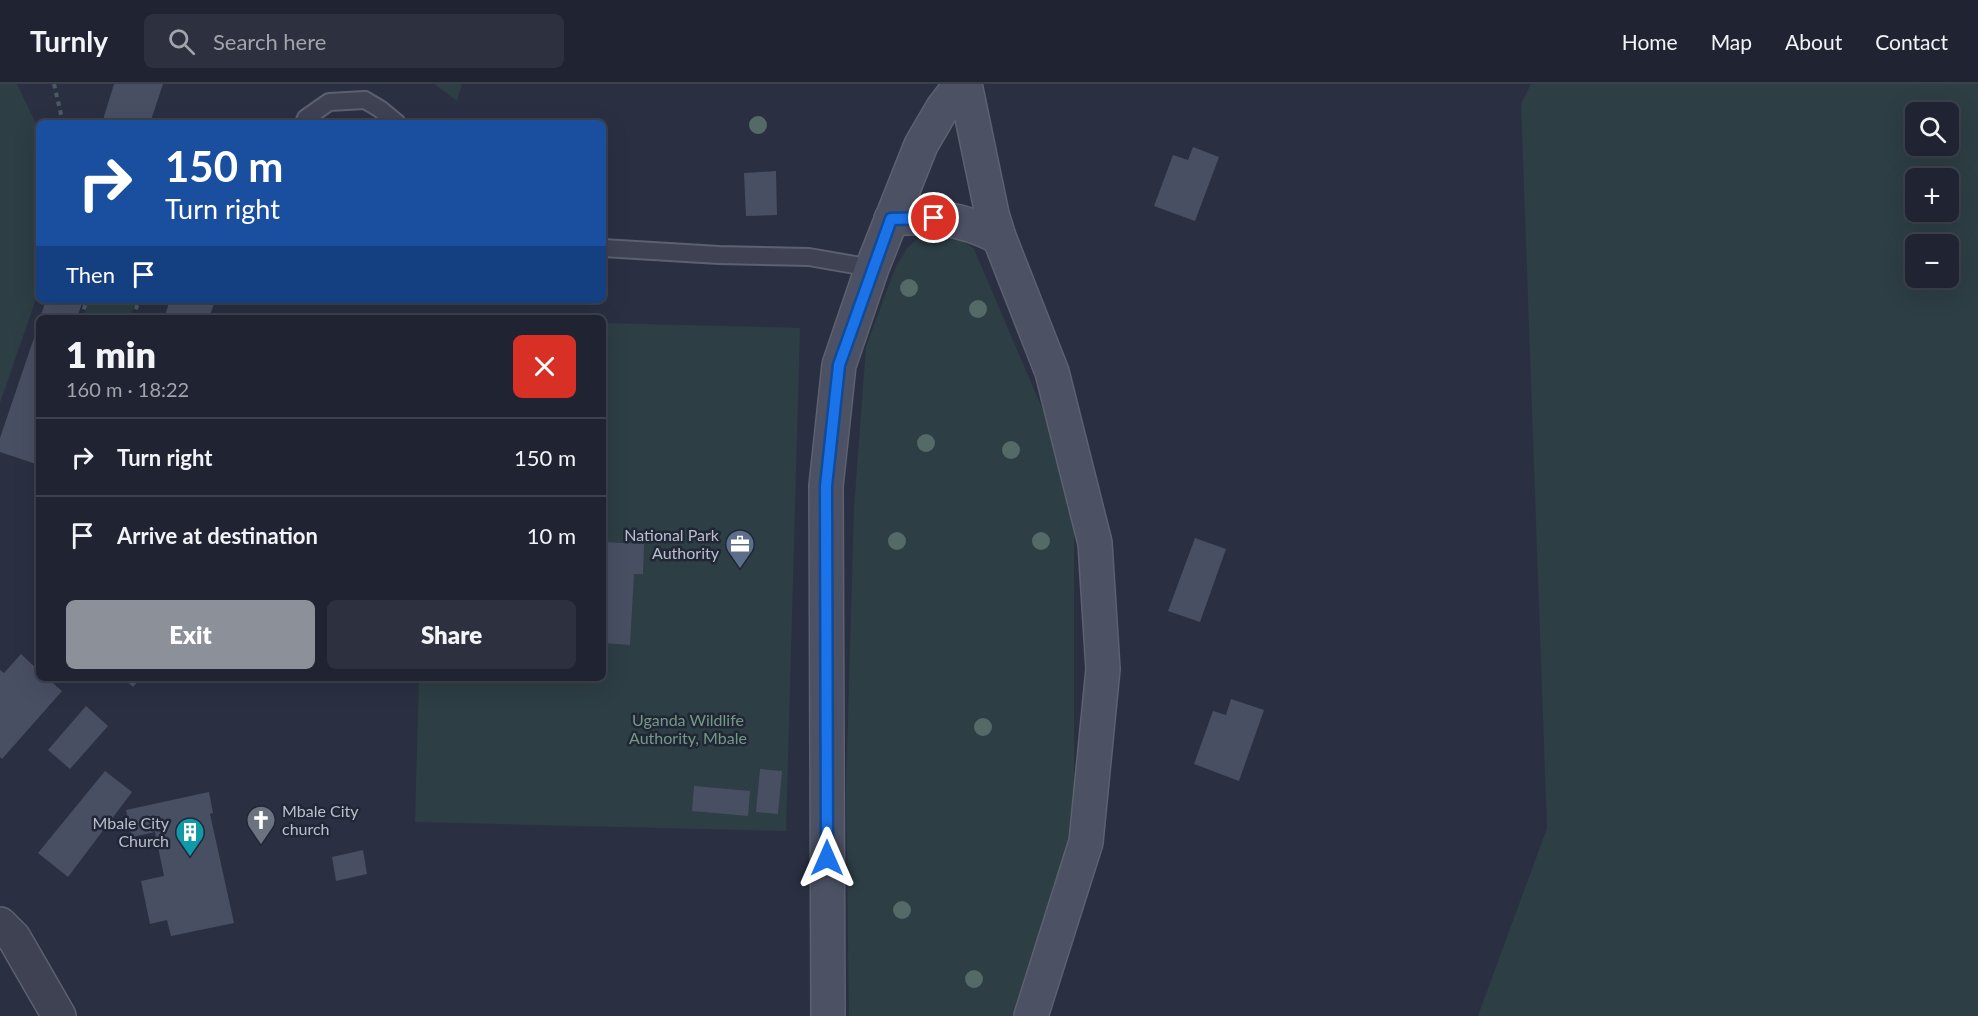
<!DOCTYPE html>
<meta charset="utf-8">
<style>
body{margin:0;font-family:Lato,sans-serif;background:#2d303e;color:#f1f3f6;height:100vh;display:flex;flex-direction:column;font-size:22px;white-space:nowrap}
*{box-sizing:border-box;margin:0}
p{font-size:20px;color:#a2a4ac}
.icon{flex:none;width:33px;height:33px;fill:none;stroke:currentColor;stroke-width:2;stroke-linecap:round;stroke-linejoin:round}
.map{position:relative;flex:1;overflow:hidden}
.drawer{position:absolute;left:36px;top:231px;width:570px;height:366px;display:flex;flex-direction:column;background:#202432;border-radius:9px;box-shadow:0 6px 24px #0002,0 0 0 2px #3d414d}
.drawer>*{flex:none}
.hud{position:absolute;left:36px;top:36px;width:570px;height:183px;border-radius:9px;box-shadow:0 6px 24px #0002,0 0 0 2px #3d414d;background:#1a4fa0;color:#fff;overflow:hidden}
.tools{position:absolute;left:1905px;top:18px;display:grid;gap:12px}
.tools a{display:grid;place-items:center;width:54px;height:54px;border-radius:9px;background:#202432;box-shadow:0 6px 24px #0002,0 0 0 2px #3d414d;font-size:30px}
.pin{position:absolute;display:grid;place-items:center;width:51px;height:51px;color:#fff;margin:-26px;border:3px solid #fff;border-radius:50%;box-shadow:0 2px 6px #0007}
.me{position:absolute;width:66px;margin:-33px;rotate:0deg;stroke-linejoin:round;filter:drop-shadow(0 0 4px #0008)}
.turn{display:flex;align-items:center;gap:21px;height:126px;padding:0 30px;font-size:27px}
.turn .icon{width:78px;height:78px;stroke-width:2.5}
.turn b{display:block;font-size:42px;line-height:51px}
.then{display:flex;align-items:center;height:57px;padding:0 30px;background:#0003;gap:12px;font-size:22px}
.round{display:grid;place-items:center;flex:none;width:63px;height:63px;border-radius:9px;background:#2d303e}
.head{display:flex;align-items:center;justify-content:space-between;height:102px;padding:0 30px}
h1{font-size:36px;font-weight:800;line-height:45px}
.action{display:flex;gap:12px;margin-top:auto;padding:12px 30px}
.action a{flex:1;height:69px;border-radius:9px;background:#8c9099;color:#fff;font-size:24px;font-weight:800;line-height:69px;text-align:center}
.action a+a{background:#2d303e;color:#f1f3f6}
ul{padding:0;list-style:none}
li{display:flex;align-items:center;gap:18px;height:78px;padding:0 30px;border-top:2px solid #3d414d}
li div{flex:1}
li b{display:block;font-size:22px}
li em{font-style:normal}
header{display:flex;align-items:center;gap:36px;box-sizing:border-box;height:84px;padding:0 30px;background:#202432;border-bottom:2px solid #3d414d}
header strong{font-size:28px}
nav{display:flex;gap:33px;margin-inline-start:auto;font-size:21px}
.search{width:420px;height:54px;background:#2d303e;display:flex;align-items:center;gap:15px;box-sizing:border-box;padding:0 21px;border-radius:9px;color:#a2a4ac;font-size:22px}
.map>svg:first-child{display:block}
.green{fill:#2d3e44;fill-rule:evenodd}
.building{fill:#494f63}
.lines{fill:none;stroke-linecap:round;stroke-linejoin:round}
.lane-casing{stroke:#5c606f;stroke-width:20}
.street-casing{stroke:#5c606f;stroke-width:36}
.secondary-casing{stroke:#5c606f;stroke-width:36}
.path{stroke:#4c5b62;stroke-width:4;stroke-dasharray:4.5 4.5;stroke-linecap:butt}
.lane{stroke:#3e4252;stroke-width:16}
.street{stroke:#3e4252;stroke-width:33}
.secondary{stroke:#4c5164;stroke-width:33}
.tree{fill:#536a66}
.route-casing{stroke:#114b97;stroke-width:15}
.route{stroke:#1a73e8;stroke-width:10}
.labels{text-anchor:middle;stroke-width:5;stroke-linejoin:round;paint-order:stroke}
.poi-label{font-size:16px;fill:#bbbecb;stroke:#222737;text-anchor:end}
.park-label{font-size:16px;fill:#749a84;stroke:#222737}
</style>
<header>
<strong>Turnly</strong>
<div class="search"><svg class="icon" aria-label="search" viewBox="0 0 24 24"><circle cx="10" cy="10" r="6"/><path d="M15 15l6 6"/></svg>Search here</div>
<nav><a>Home</a><a>Map</a><a>About</a><a>Contact</a></nav>
</header>
<div class="map">
<svg width="1978" height="932" viewBox="0 0 1978 932">
<rect width="100%" height="100%" fill="#2a3042"/>
<g class="green">
<path d="M0 0H17L39 46V206L0 319Z"/>
<path d="M434 0H462L457 17Z"/>
<path d="M1531 0H1978V932H1478L1547 744 1521 20ZM1916 28H1948V62H1916ZM1916 94H1948V128H1916ZM1916 160H1948V194H1916Z"/>
<path d="M949 147 974 165 1074 399V750L1017 932H849L846 705 854 424 866 263 896 182 908 163 924 150Z"/>
<path d="M89 216H136L130 234H83Z"/>
<path d="M603 239 800 244 786 747 415 738 419 594H603Z"/>
</g>
<g class="building">
<path d="M114 0H163L150 39H102Z"/>
<path d="M1193 63 1219 73 1195 137 1154 122 1173 71 1188 76Z"/>
<path d="M776 87 777 131 746 132 744 89Z"/>
<path d="M46 216H83L77 234H40Z"/>
<path d="M170 216H212L215 217 209 234H164Z"/>
<path d="M39 239V381L0 368V354Z"/>
<path d="M1195 454 1226 465 1200 538 1168 527Z"/>
<path d="M603 458 644 460 643 490H634L630 561 603 559Z"/>
<path d="M21 570 39 587V594H47L62 607 2 675 0 673V586L4 589Z"/>
<path d="M123 594H141L133 603Z"/>
<path d="M1231 615 1264 626 1239 697 1194 680 1213 627 1226 631Z"/>
<path d="M86 622 108 642 70 685 48 666Z"/>
<path d="M760 685 782 687 778 730 756 728Z"/>
<path d="M105 687 132 708 68 793 38 769Z"/>
<path d="M694 702 750 707 748 732 692 727Z"/>
<path d="M209 708 213 729 210 730 234 839 171 852 167 836 150 840 141 797 164 792 155 748 132 753 126 726Z"/>
<path d="M363 766 367 790 336 797 332 773Z"/>
</g>
<g class="lines">
<g class="lane-casing">
<g id="lane">
<path d="M304 39 306 34 329 18 365 16 380 25 397 39"/>
<path d="M603 164 719 171 809 173 872 184"/>
</g>
</g>
<g class="street-casing">
<path id="street" d="M0 840 14 854 59 932"/>
</g>
<g class="secondary-casing">
<g id="secondary">
<path d="M965 0 992 130 999 153 1052 288 1095 459 1103 585 1086 758 1031 932"/>
<path d="M891 135C935 132 958 133 999 153"/>
<path d="M828 932 826 402 839 281 872 184 921 61 942 25 961 0"/>
</g>
</g>
<g class="path">
<path d="M54 0 63 39"/>
<path d="M81 234 87 216"/>
<path d="M133 234 139 216"/>
</g>
<use href="#lane" class="lane"/>
<use href="#street" class="street"/>
<use href="#secondary" class="secondary"/>
</g>
<g class="tree">
<circle cx="758" cy="41" r="9"/>
<circle cx="909" cy="204" r="9"/>
<circle cx="978" cy="225" r="9"/>
<circle cx="926" cy="359" r="9"/>
<circle cx="1011" cy="366" r="9"/>
<circle cx="897" cy="457" r="9"/>
<circle cx="1041" cy="457" r="9"/>
<circle cx="983" cy="643" r="9"/>
<circle cx="902" cy="826" r="9"/>
<circle cx="974" cy="895" r="9"/>
</g>
<g class="lines">
<g class="route-casing">
<path id="route" d="M827 774 826 402 839 281 891 135 934 134"/>
</g>
<use href="#route" class="route"/>
</g>
<defs>
<g id="office-pin" transform="scale(1.5)"><path d="M0 17L-7.5 6A9.5 9.5 0 1 1 7.5 6Z" fill="#5c6f8a" stroke="#222737"/><path d="M-6-3h4V-5.5h4V-3h4V5H-6ZM-1-4.5V-3h2v-1.5ZM-6 0V1H6V0Z" fill="#fff"/></g>
<g id="church-pin" transform="scale(1.5)"><path d="M0 17L-7.5 6A9.5 9.5 0 1 1 7.5 6Z" fill="#6b7280" stroke="#222737"/><path d="M-1.2-6h2.4v3.5h3.3v2.4h-3.3V6h-2.4V-.1h-3.3v-2.4h3.3Z" fill="#fff"/></g>
<g id="building-pin" transform="scale(1.5)"><path d="M0 17L-7.5 6A9.5 9.5 0 1 1 7.5 6Z" fill="#0f9aa8" stroke="#222737"/><path d="M-4-6H4V6H1V3H-1V6H-4ZM-2.5-4.3h1.7v1.8h-1.7ZM.8-4.3h1.7v1.8H.8ZM-2.5-1h1.7V.8h-1.7ZM.8-1h1.7V.8H.8Z" fill="#fff"/></g>
</defs>
<g fill-rule="evenodd">
<use href="#office-pin" x="740" y="460"/>
<use href="#church-pin" x="261" y="736"/>
<use href="#building-pin" x="190" y="748"/>
</g>
<g class="labels">
<g class="poi-label">
<text x="719" y="457">National Park<tspan x="719" dy="18">Authority</tspan></text>
<text x="282" y="733" text-anchor="start">Mbale City<tspan x="282" dy="18">church</tspan></text>
<text x="169" y="745">Mbale City<tspan x="169" dy="18">Church</tspan></text>
</g>
<g class="park-label">
<text x="688" y="642">Uganda Wildlife<tspan x="688" dy="18">Authority, Mbale</tspan></text>
</g>
</g>
</svg>
<div class="tools">
<a><svg class="icon" aria-label="search" viewBox="0 0 24 24"><circle cx="10" cy="10" r="6"/><path d="M15 15l6 6"/></svg></a>
<a>+</a>
<a>−</a>
</div>
<div class="pin" style="left:934px;top:134px;background:#d93025"><svg class="icon" aria-label="arrive" viewBox="0 0 24 24"><path d="M6 21V4h12l-3 4 3 4H6"/></svg></div>
<svg class="me" style="left:827px;top:774px" viewBox="-20 -20 40 40"><path d="M0-17L14 15 0 8-14 15z" fill="#1a73e8" stroke="#fff" stroke-width="4"/></svg>
<div class="hud">
<div class="turn"><svg class="icon" aria-label="right" viewBox="0 0 24 24"><path d="M7 20v-9h11M14 6l5 5-5 5"/></svg><div><b>150 m</b>Turn right</div></div>
<div class="then">Then<svg class="icon" aria-label="arrive" viewBox="0 0 24 24"><path d="M6 21V4h12l-3 4 3 4H6"/></svg></div>
</div>
<section class="drawer">
<div class="head"><div><h1>1 min</h1><p>160 m · 18:22</p></div><a class="round" style="background:#d93025;color:#fff"><svg class="icon" aria-label="close" viewBox="0 0 24 24"><path d="M6 6l12 12M18 6L6 18"/></svg></a></div>
<ul>
<li><svg class="icon" aria-label="right" viewBox="0 0 24 24"><path d="M7 20v-9h11M14 6l5 5-5 5"/></svg><div><b>Turn right</b></div><em>150 m</em></li>
<li><svg class="icon" aria-label="arrive" viewBox="0 0 24 24"><path d="M6 21V4h12l-3 4 3 4H6"/></svg><div><b>Arrive at destination</b></div><em>10 m</em></li>
</ul>
<div class="action"><a>Exit</a><a>Share</a></div>
</section>
</div>
